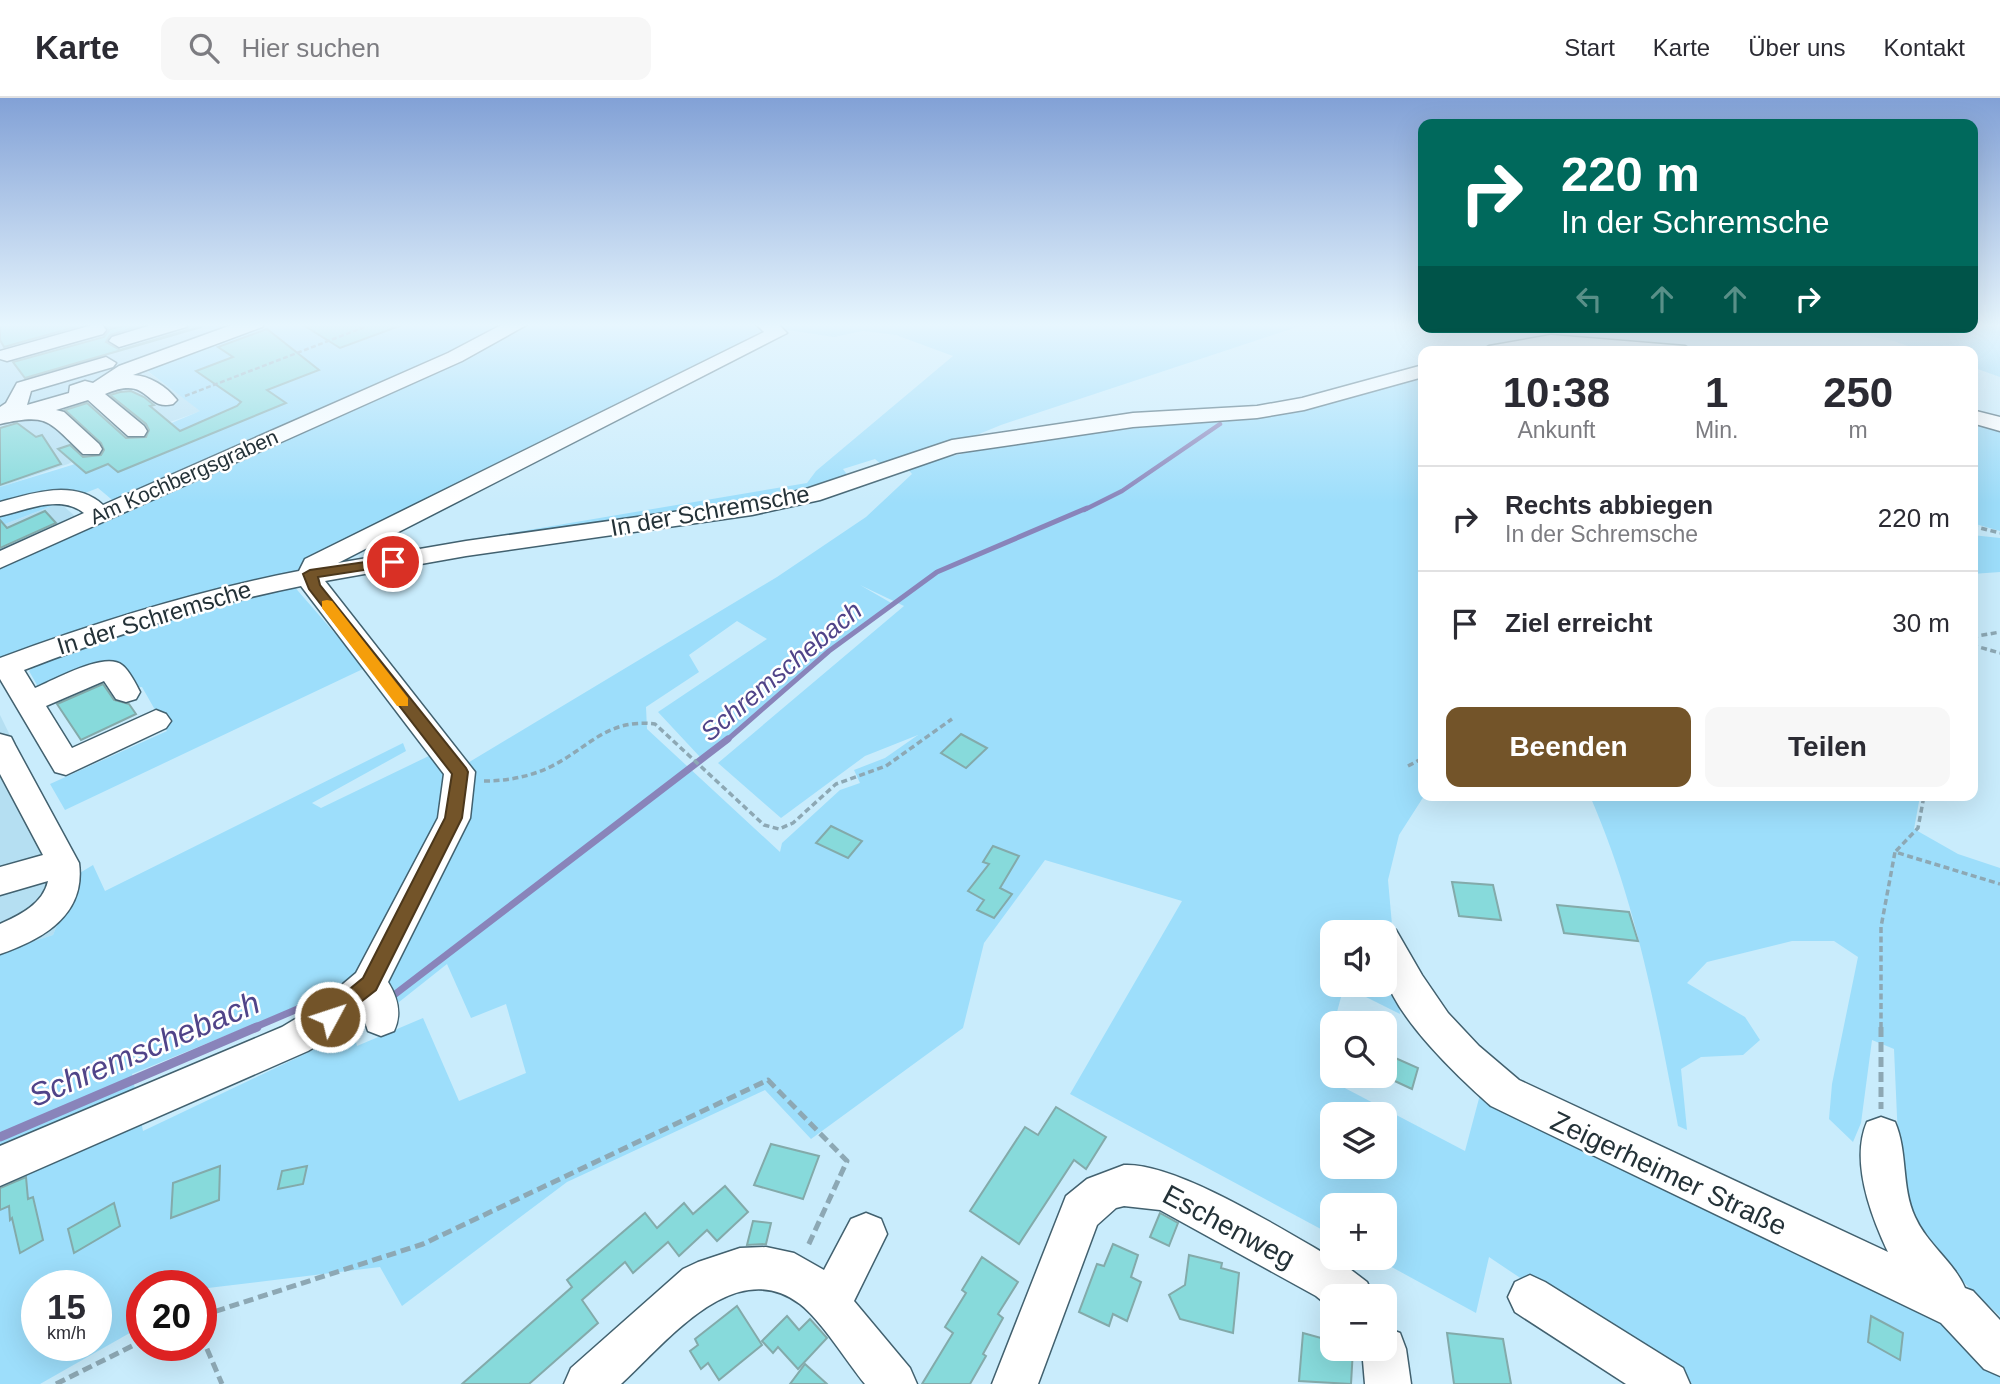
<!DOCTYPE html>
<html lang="de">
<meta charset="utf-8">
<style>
body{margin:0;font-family:Helvetica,sans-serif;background:#f7f7f7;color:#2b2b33;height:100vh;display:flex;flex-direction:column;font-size:26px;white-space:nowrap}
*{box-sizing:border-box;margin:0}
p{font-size:23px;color:#7c7c81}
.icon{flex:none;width:38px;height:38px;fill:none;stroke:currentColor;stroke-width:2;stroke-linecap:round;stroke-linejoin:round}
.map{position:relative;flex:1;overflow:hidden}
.panel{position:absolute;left:1418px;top:248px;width:560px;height:455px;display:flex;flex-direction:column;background:#fff;border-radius:14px;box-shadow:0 7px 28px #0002}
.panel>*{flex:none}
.banner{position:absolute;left:1418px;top:21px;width:560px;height:214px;border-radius:14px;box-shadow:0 7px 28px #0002;background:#00695c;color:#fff;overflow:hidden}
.tools{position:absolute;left:1320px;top:822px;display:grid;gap:14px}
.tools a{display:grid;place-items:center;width:77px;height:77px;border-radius:14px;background:#fff;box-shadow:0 7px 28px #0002;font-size:35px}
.speed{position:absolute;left:21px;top:1172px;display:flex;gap:14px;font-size:35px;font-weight:700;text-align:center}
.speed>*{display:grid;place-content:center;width:91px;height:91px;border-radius:50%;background:#fff;box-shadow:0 7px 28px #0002;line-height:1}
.speed small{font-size:18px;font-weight:400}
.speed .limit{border:10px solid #d22;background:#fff;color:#111}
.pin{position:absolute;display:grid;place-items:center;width:60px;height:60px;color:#fff;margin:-30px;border:4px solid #fff;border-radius:50%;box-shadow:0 2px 7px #0007}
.me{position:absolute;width:77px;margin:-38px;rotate:50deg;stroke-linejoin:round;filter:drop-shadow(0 0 5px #0008)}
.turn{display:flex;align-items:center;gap:24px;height:147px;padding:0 28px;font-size:32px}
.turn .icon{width:91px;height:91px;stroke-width:2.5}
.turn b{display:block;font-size:49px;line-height:60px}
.lanes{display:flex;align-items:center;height:66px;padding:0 28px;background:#0003;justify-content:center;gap:35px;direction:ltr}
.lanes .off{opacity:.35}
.eta{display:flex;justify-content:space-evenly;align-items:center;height:119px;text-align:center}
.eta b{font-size:42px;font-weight:700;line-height:49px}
.button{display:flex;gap:14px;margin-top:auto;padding:14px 28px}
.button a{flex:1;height:80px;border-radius:14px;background:#735429;color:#fff;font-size:28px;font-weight:700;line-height:80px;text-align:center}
.button a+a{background:#f7f7f7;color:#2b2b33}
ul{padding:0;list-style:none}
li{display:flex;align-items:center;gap:21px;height:105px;padding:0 28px;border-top:2px solid #e1e1e2}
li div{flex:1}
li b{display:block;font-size:26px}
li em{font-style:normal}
header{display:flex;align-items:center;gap:42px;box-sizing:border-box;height:98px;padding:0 35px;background:#fff;border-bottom:2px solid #e1e1e2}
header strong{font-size:33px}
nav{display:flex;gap:38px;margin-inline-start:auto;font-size:24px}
.search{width:490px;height:63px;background:#f7f7f7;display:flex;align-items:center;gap:18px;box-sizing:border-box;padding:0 24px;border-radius:14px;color:#7c7c81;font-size:26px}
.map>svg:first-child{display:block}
.built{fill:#b5dff2}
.green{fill:#9ddefb;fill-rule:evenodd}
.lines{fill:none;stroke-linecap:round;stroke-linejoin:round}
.stream-far3{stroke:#8984ba;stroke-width:4.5}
.stream-far2{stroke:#8984ba;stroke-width:5}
.stream-far1{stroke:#8984ba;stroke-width:7}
.stream{stroke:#8984ba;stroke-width:9}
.building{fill:#87dadb;stroke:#83aaaa;stroke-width:2}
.minor-casing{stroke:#42616f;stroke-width:3}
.path-far2{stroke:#8da8b4;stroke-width:2.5;stroke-dasharray:5 2.5;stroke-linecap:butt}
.path-far1{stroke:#8da8b4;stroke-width:3.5;stroke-dasharray:6 3.5;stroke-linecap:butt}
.path{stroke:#8da8b4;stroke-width:5;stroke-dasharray:10 5;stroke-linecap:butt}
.minor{fill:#fff;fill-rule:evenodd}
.route{fill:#735429;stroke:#4b371b;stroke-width:2}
.slow{fill:#f59e0b}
.labels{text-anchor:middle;stroke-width:5;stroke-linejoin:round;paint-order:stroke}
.far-street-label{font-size:21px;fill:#243238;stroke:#fff}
.street-label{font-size:24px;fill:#243238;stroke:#fff}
.water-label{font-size:26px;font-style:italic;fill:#504489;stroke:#fff}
.near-street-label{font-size:28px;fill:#243238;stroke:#fff}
.near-water-label{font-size:32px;font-style:italic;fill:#504489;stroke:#fff}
</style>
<header>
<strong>Karte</strong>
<div class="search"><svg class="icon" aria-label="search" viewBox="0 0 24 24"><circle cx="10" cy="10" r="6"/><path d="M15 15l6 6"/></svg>Hier suchen</div>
<nav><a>Start</a><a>Karte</a><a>Über uns</a><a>Kontakt</a></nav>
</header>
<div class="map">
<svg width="2000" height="1286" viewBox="0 0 2000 1286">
<rect width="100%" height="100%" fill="#c9ecfc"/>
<g class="built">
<path d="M0 225H222L229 232 137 266 201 313 108 346 68 366 0 389V329L25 318 0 308Z"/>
<path d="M60 405 86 428 0 467V428Z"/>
<path d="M0 617 78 776 53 837 0 854Z"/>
</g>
<g class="green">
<path d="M249 225H1309L1001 327 962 343 882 367 875 361 843 371 849 379 774 402 373 464 374 458 807 385 816 373 953 258 896 237 863 233 834 239 787 232 493 383 348 462 326 471 209 492 0 564V467L123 411 98 390 0 428V389L72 367 200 313 137 265Z"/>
<path d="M1972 225H2000V279L1972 269V254H1926L1893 243 1825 229H1972Z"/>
<path d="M1423 279 1424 698 1399 737 1388 782 1400 916 1344 888 1320 977 1465 1053 1481 993 1943 1208 2000 1266V1286H1678L1489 1159 1476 1215 1375 1160H1384V1108H1332V1137L1070 996 1182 803 1045 762 984 845 963 930 811 1041 765 992 567 1084 402 1208 380 1169 208 1190 201 1194V1188H142V1228L40 1286H0V854L53 837 78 776 93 767 105 793 403 645 406 653 312 705 321 710 435 655 445 669 438 723 371 863 337 892 132 976 143 1033 353 933 357 948 423 920 459 1003 526 975 506 906 471 920 447 866 394 908 381 883 466 666 777 479 866 419 912 376 907 370C1021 336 1140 331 1258 319 1314 313 1369 294 1423 279ZM860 487 904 508 718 665 781 720 865 658 918 637 885 660 854 672 860 685 840 692 782 745 780 754 647 631 646 609 699 574 689 557 737 523 767 541 658 614 700 659 715 653 829 553 893 506ZM1332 835H1384V887H1332ZM1332 1017H1384V1069H1332ZM37 1188H96V1248H37Z"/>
<path d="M1972 315 2000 323V433L1972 425Z"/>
<path d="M1972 437 2000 440V474L1972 476Z"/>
<path d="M292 486 365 570 65 712 50 686 167 633 142 589H130L113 564 41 594 29 573 41 562 158 519Z"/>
<path d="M1590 698H1920L1914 731 1958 756 2000 770V1218L1934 1157 1900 1086 1894 951 1872 942 1861 1025 1853 1044 1829 1021 1832 986 1858 859 1834 843H1792L1707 864 1687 885 1745 919 1760 942 1743 957 1701 959 1681 971 1687 1032 1678 1028C1657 916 1636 803 1590 698Z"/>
</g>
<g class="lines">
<path class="stream-far3" d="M1084 412 1122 393 1220 326"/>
<path class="stream-far2" d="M726 643 829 553 937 474 1087 410"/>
<g class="stream-far1">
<path d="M394 897 728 641"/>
<path d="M253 930 307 907"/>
</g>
<path class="stream" d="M0 1039 257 929"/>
</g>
<g class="building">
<path d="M11 225H90L4 249 0 242V228Z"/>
<path d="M102 225H110L111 231 132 225H149L110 237 106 244 120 252 187 232 192 225H200L201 229 25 280 13 264 104 239 109 232Z"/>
<path d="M300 225H402V227L340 250Z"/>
<path d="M267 231 319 272 267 292 286 305 118 374 108 366 86 375 58 351 70 347 83 359 101 357 104 352 101 345 65 312 87 305 126 340 146 339 149 332 146 326 110 297 120 294 131 293 144 299 154 307 150 308 180 333 237 308 241 304 196 273 233 259 218 249Z"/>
<path d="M17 325 36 339 42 337 61 366 0 387V330Z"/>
<path d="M45 413 56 425 0 450V422L7 430Z"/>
<path d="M103 586 114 602 129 606 136 616 81 642 57 606Z"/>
<path d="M961 636 987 650 966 670 941 655Z"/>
<path d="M831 728 862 743 848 760 816 745Z"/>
<path d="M993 748 1019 758 1000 790 1012 796 994 820 977 812 984 802 968 793 989 766 983 764Z"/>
<path d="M1452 784 1493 787 1501 822 1459 818Z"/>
<path d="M1557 807 1629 814 1638 843 1564 835Z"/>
<path d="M1384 955 1418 970 1412 991 1384 978Z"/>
<path d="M1056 1009 1106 1039 1086 1071 1074 1062 1019 1146 970 1113 1025 1029 1038 1037Z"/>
<path d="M771 1046 819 1058 803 1101 754 1087Z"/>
<path d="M220 1068 219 1102 171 1120 173 1085Z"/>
<path d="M307 1068 303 1086 278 1091 282 1073Z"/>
<path d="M26 1079 28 1101 33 1099 43 1142 20 1155 12 1120 10 1122 9 1108 0 1112V1090Z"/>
<path d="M725 1088 748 1114 717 1143 707 1132 679 1158 668 1144 633 1175 625 1164 582 1202 598 1225 529 1286H462L572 1189 567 1182 645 1115 657 1130 684 1105 693 1116Z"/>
<path d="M114 1105 120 1128 74 1155 68 1131Z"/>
<path d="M1160 1115 1178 1125 1169 1148 1150 1139Z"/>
<path d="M753 1123 771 1125 766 1146 747 1147Z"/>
<path d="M1113 1146 1138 1157 1131 1179 1141 1184 1127 1223 1113 1216 1109 1228 1079 1214 1097 1166 1104 1168Z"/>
<path d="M1189 1157 1222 1165 1221 1170 1239 1175 1233 1235 1180 1221 1169 1197 1185 1187Z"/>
<path d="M982 1159 1018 1184 998 1216 1003 1220 983 1256 986 1258 970 1286H922L953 1235 945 1229 966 1195 962 1192Z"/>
<path d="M737 1208 762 1247 719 1282 708 1265 701 1271 690 1253 698 1247 695 1241Z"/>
<path d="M787 1218 799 1232 810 1221 827 1240 798 1271 778 1249 773 1255 762 1243Z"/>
<path d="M1871 1218 1903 1235 1900 1262 1868 1244Z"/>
<path d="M1303 1235 1332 1243V1251H1353L1351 1286 1299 1283Z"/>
<path d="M1447 1235 1503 1241 1511 1286H1454Z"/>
<path d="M805 1266 827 1286H790Z"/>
</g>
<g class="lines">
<g class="minor-casing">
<g id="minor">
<path d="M158 225H189L186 229 119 249 109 243 112 239Z"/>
<path d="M237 225H265L262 229 133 277C150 278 166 288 177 302L173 306C144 314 151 276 105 296L144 328 147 333 144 338H128L88 302 56 312 64 314 99 346 102 351 99 356H83C48 323 49 315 0 326V309L6 305 17 285 106 259 116 265 113 269 31 293 27 307 69 295 70 288 85 283 93 285 119 268Z"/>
<path d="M505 225H530L462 263 0 470V453L84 415C60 396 27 412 0 418V404C33 395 75 381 103 407L448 255Z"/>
<path d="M755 225H777L787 235 338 465 466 443 752 403 806 391 952 342 1133 315 1257 308 1302 300 1423 267V279L1304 312 1257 320 1133 329 956 355 820 402 752 417 466 458 325 483 475 674 470 720 388 884C398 900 402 916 394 933L381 938 368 933 362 915 343 932 308 953 0 1088V1048L282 929 317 908 356 875 438 720 444 676 301 488C206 507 115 537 24 572L35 590C54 582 105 553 122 567 129 572 136 586 140 594L136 601 126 604 116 601 104 583 46 608 72 650 156 612 166 616 171 623 166 630 66 677 55 674 0 581V560C97 524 196 493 299 473L305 461 764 234Z"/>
<path d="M96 226 103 228 106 232 103 236 7 263 0 261V253Z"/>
<path d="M1551 237 1685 248 1695 254H1609L1551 249 1524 254H1479L1489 248Z"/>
<path d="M1972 312 2000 319V333L1972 325Z"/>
<path d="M0 636 11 639 15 647 79 765C86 817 43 841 0 856V826C20 817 43 806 48 783L0 797V769L43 757 0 676Z"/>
<path d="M1384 827 1396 832 1422 877 1448 915 1479 948 1519 982 1888 1154C1871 1118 1850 1063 1867 1024L1881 1019 1895 1024C1908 1054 1901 1089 1915 1119 1927 1146 1954 1164 1965 1190L1973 1193 2000 1222V1278L1984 1271 1941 1225 1491 1008C1458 979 1397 921 1385 878 1381 866 1384 848 1384 835H1370Z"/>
<path d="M1124 1067C1179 1064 1294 1139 1346 1168L1367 1184 1374 1199H1332V1211L1316 1198 1160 1112 1124 1108 1116 1110 1097 1127 1038 1286H992L1066 1098 1087 1081Z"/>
<path d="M866 1115 881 1121 887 1136 854 1203 910 1270 917 1286H865C847 1264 821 1222 800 1206 734 1156 666 1245 621 1286H564L571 1270 683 1171 698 1164 740 1150 766 1149 794 1155 824 1172 851 1121Z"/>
<path d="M1530 1177 1545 1184 1683 1270 1690 1286H1626L1515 1214 1508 1199 1515 1184Z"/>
<path d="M1384 1229 1400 1235 1406 1251 1411 1286H1365L1362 1251H1384Z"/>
</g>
</g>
<path class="path-far2" d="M185 298 375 225"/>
<g class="path-far1">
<path d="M1972 428 2000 435"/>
<path d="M1972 539 2000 534"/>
<path d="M1972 547 2000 555"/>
<path d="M1408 668 1423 660"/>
<path d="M484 683C506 683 528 679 548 670 588 651 606 620 655 626L764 727 779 731 793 725 836 686 886 668 952 621"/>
<path d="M1896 753 1918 730 1924 698"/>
<path d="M1881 930V829L1895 754 2000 786"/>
</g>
<g class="path">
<path d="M1881 929V1011"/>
<path d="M201 1218 423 1146 768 982 847 1063 807 1150"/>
<path d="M201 1237 222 1286"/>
<path d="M56 1286 142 1243"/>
</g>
<use href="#minor" class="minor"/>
</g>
<linearGradient id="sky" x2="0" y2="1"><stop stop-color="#82a1d6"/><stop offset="0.56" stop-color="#e7f6fe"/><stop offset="1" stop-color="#e7f6fe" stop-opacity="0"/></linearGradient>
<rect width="2000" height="405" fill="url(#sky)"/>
<path class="route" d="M393 460 397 461V467L318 479 320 487 466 670 468 674 462 720 376 892 330 928 323 926 320 919 323 913 363 880 445 720 452 676 309 491 303 476 310 472Z"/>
<path class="slow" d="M327 502 332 503 408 600V608H397L322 510V503Z"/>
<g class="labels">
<g class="far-street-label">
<text transform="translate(184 379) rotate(-24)" y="7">Am Kochbergsgraben</text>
</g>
<g class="street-label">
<text transform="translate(710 413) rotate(-10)" y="8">In der Schremsche</text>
<text transform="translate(154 520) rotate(-17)" y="8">In der Schremsche</text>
</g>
<g class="water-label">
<text transform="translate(781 573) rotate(-40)" y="9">Schremschebach</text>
</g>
<g class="near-street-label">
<text transform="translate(1669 1075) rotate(25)" y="10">Zeigerheimer Straße</text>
<text transform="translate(1229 1128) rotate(28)" y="10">Eschenweg</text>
</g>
<g class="near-water-label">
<text transform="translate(144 951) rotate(-23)" y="11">Schremschebach</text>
</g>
</g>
</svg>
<div class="tools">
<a><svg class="icon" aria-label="sound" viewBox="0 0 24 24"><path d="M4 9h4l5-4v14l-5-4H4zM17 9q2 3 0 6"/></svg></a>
<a><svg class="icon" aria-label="search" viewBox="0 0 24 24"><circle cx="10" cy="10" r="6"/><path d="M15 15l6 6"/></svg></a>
<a><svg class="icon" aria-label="layers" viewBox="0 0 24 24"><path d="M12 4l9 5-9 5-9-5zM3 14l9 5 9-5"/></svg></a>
<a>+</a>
<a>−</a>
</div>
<div class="speed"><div>15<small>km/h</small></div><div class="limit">20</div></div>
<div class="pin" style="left:393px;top:464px;background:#d93025"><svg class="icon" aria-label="arrive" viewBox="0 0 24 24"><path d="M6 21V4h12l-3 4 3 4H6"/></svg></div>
<svg class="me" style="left:330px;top:919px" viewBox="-20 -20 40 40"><circle r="17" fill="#735429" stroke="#fff" stroke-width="3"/><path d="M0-11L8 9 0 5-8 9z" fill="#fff"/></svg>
<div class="banner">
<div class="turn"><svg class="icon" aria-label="right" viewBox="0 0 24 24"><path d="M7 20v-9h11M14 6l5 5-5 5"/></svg><div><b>220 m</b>In der Schremsche</div></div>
<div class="lanes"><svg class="icon off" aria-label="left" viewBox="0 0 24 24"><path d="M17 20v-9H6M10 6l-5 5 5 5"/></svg><svg class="icon off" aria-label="ahead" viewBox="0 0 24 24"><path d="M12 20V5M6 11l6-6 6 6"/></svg><svg class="icon off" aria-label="ahead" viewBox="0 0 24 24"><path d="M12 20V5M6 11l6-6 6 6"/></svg><svg class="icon" aria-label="right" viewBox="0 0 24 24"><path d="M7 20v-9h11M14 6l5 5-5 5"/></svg></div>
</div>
<section class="panel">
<div class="eta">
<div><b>10:38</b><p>Ankunft</p></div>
<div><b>1</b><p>Min.</p></div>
<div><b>250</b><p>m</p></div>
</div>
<ul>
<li><svg class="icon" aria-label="right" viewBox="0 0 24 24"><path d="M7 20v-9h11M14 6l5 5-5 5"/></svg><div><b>Rechts abbiegen</b><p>In der Schremsche</p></div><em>220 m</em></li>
<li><svg class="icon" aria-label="arrive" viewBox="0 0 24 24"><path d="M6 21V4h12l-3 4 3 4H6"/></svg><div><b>Ziel erreicht</b></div><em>30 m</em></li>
</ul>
<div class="button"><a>Beenden</a><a>Teilen</a></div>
</section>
</div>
